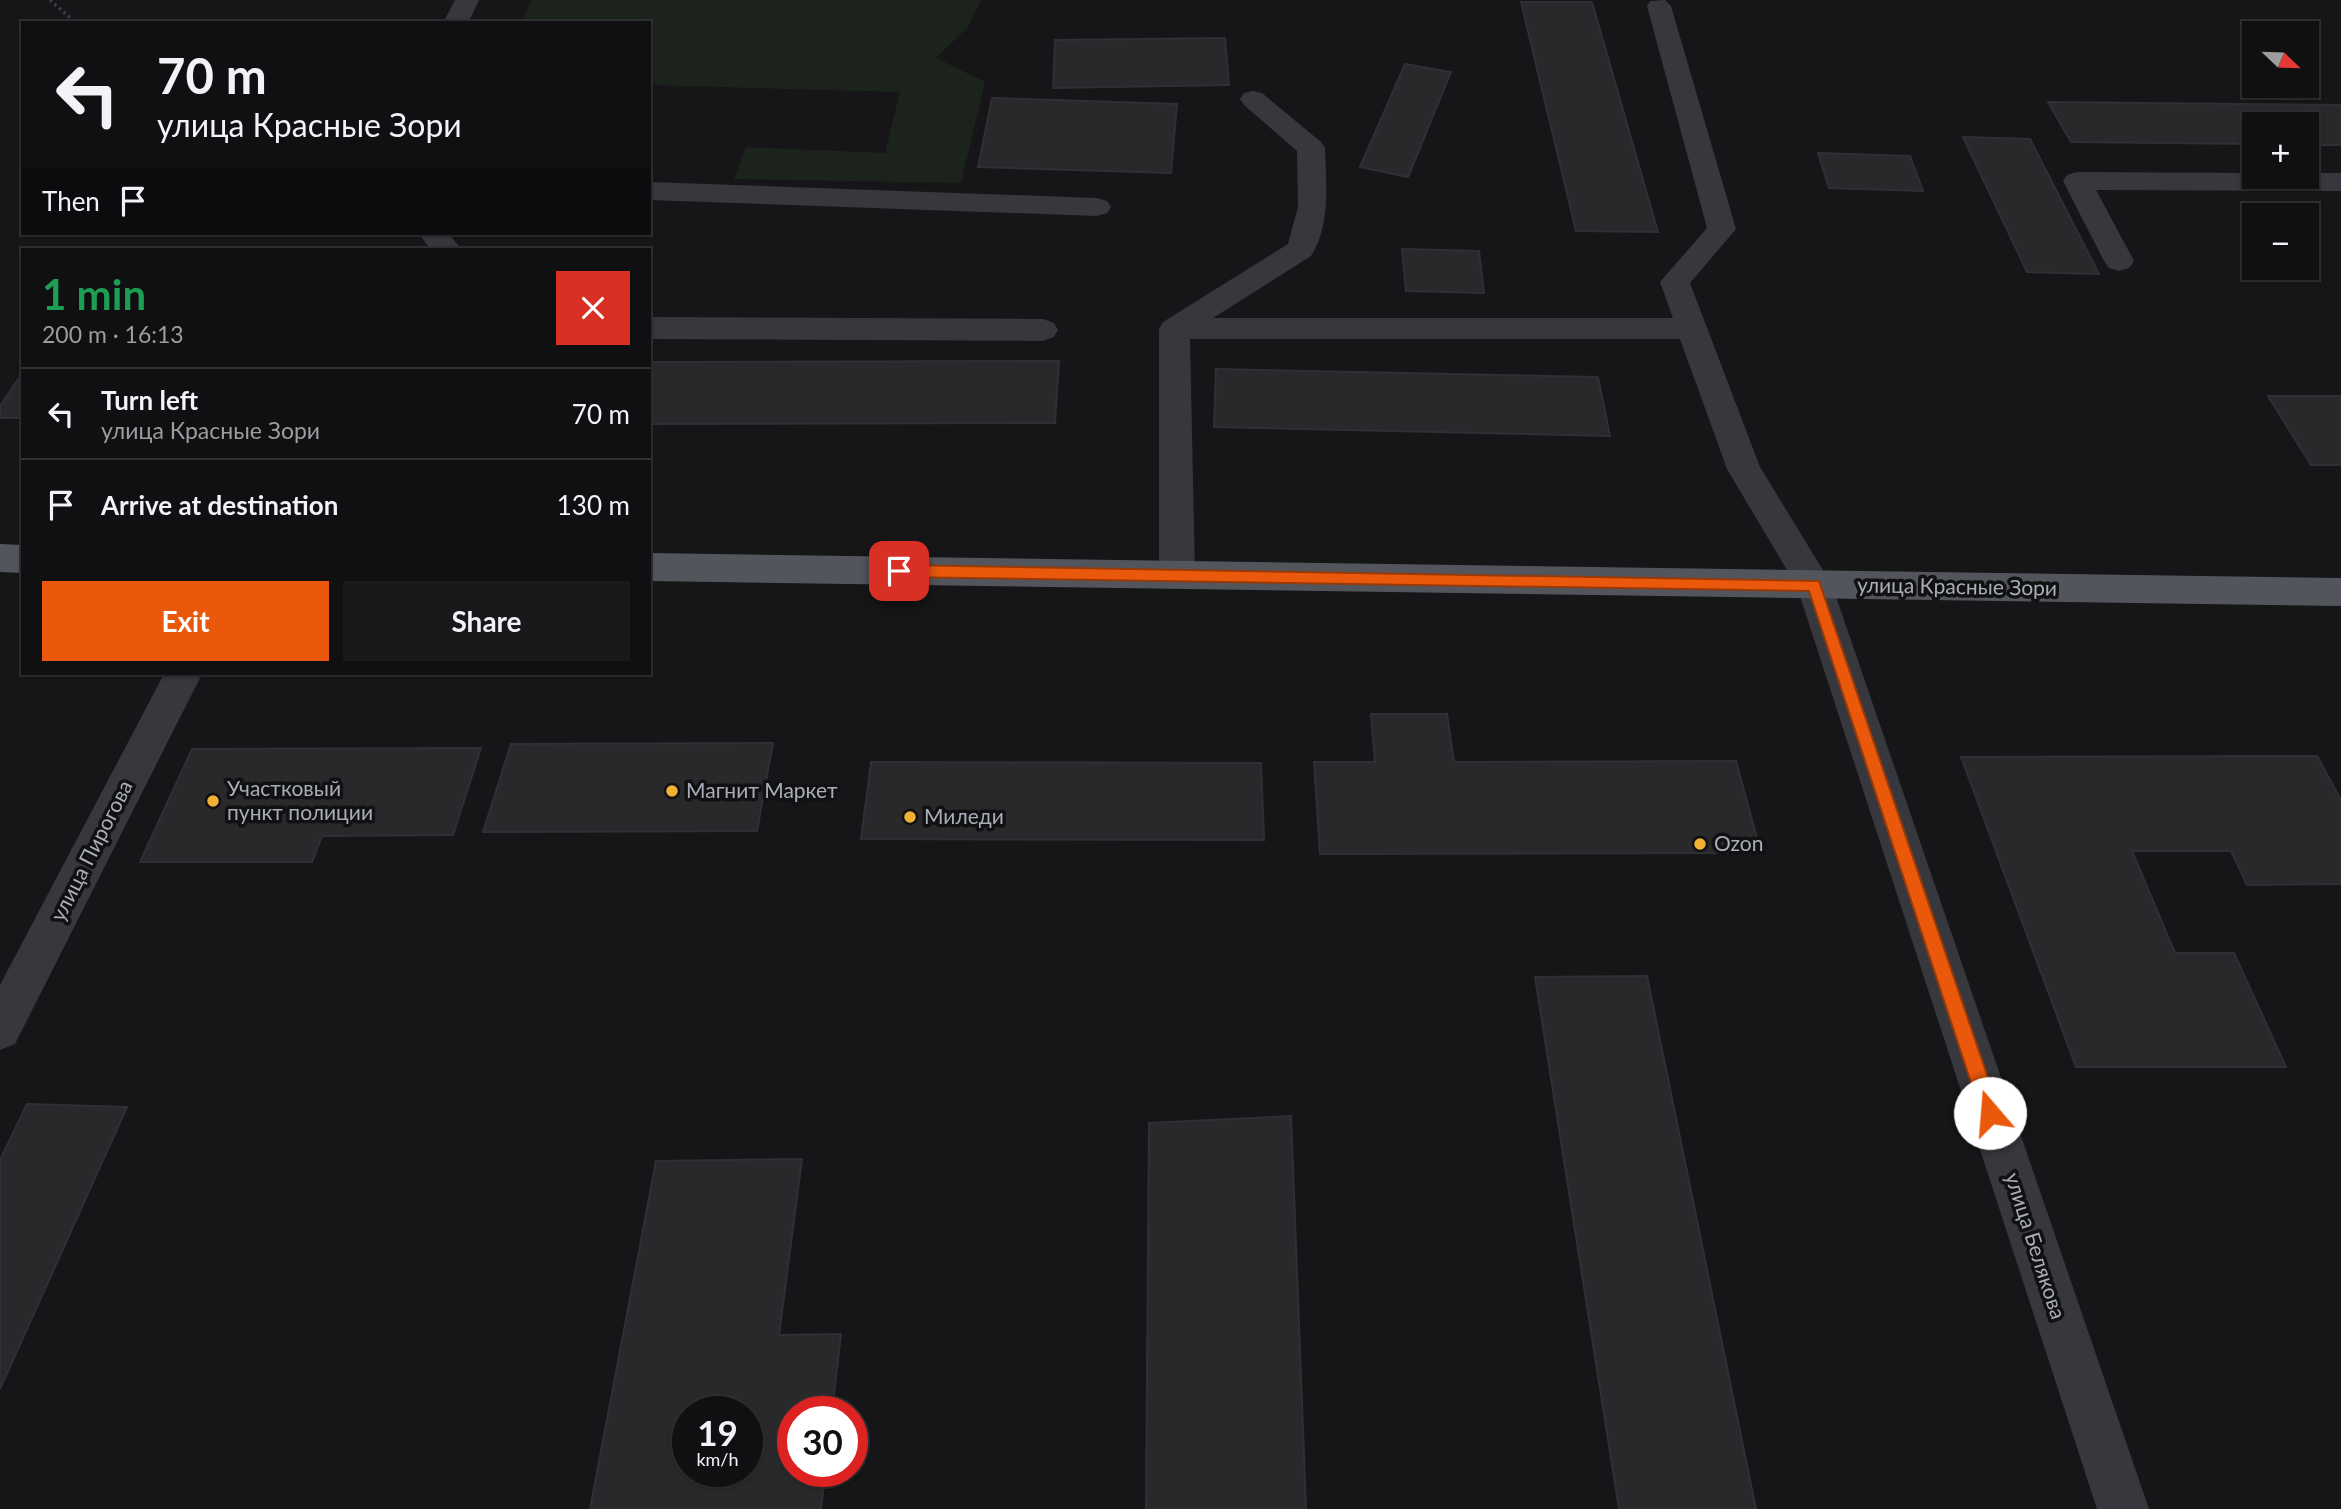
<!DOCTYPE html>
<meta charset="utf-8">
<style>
body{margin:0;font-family:Lato,sans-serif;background:#19191b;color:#f1f3f6;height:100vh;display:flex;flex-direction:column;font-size:26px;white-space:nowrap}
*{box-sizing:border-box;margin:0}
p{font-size:23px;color:#9c9d9f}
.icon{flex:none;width:38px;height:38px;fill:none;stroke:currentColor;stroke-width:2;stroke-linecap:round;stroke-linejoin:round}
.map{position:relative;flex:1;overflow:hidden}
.details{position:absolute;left:21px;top:248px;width:630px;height:427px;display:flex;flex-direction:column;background:#101012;border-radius:0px;box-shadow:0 2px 5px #0004,0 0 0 2px #303032}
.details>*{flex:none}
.banner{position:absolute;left:21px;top:21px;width:630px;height:214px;border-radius:0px;box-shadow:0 2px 5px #0004,0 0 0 2px #303032;background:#101012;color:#f1f3f6;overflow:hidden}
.needle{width:46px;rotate:113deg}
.controls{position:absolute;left:2242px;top:21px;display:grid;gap:14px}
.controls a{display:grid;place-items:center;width:77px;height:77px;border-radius:0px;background:#101012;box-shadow:0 2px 5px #0004,0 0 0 2px #303032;font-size:35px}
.speed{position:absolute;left:672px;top:1396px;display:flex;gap:14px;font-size:35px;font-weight:700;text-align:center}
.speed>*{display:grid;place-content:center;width:91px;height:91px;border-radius:50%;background:#101012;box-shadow:0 2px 5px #0004,0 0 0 2px #303032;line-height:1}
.speed small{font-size:18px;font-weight:400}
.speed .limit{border:10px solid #d22;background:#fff;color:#111}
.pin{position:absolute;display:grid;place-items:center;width:60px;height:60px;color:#fff;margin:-30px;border-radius:14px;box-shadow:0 4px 10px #0006}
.me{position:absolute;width:77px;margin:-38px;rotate:342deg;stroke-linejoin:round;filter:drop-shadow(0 0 5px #0008)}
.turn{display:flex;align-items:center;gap:24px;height:147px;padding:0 21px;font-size:32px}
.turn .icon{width:91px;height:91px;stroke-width:2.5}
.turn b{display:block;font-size:49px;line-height:60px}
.then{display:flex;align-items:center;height:66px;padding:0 21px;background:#0003;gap:14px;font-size:26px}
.round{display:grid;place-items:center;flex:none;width:74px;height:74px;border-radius:0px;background:#19191b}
.head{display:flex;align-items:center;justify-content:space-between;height:119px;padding:0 21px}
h1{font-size:42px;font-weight:700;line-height:52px;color:#1e9e55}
.action{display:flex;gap:14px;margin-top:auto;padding:14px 21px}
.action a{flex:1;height:80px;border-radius:0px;background:#ea580c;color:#fff;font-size:28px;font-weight:700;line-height:80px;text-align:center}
.action a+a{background:#19191b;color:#f1f3f6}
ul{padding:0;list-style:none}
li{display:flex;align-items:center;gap:21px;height:91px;padding:0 21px;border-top:2px solid #303032}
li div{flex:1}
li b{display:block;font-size:26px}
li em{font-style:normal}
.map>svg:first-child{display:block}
.green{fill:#1c231d}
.building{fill:#29292c;stroke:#303034;stroke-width:2;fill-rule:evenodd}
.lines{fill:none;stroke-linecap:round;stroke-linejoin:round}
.path{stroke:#3d3f44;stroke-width:3.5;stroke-dasharray:2.5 3.5;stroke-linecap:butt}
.minor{fill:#37383d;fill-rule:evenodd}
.major{fill:#53555c;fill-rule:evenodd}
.route{fill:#ea580c;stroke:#983908;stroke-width:2}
.poi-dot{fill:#f2b134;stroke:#111113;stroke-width:2.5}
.labels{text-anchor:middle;stroke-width:7;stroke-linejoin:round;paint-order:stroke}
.street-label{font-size:21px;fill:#a8adb8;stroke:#111113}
.poi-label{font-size:21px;fill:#a8adb8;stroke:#111113;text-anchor:start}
</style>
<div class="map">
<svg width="2341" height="1509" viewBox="0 0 2341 1509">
<rect width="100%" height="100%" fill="#161618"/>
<path class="green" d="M532 0H981L968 27 936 58 985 82 961 183 734 179 746 147 885 153 900 92 649 85V23H521Z"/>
<g class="building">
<path d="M1521 2H1592L1658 232 1576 231Z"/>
<path d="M1225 38 1229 85 1053 88 1055 40Z"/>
<path d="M1405 64 1451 72 1408 177 1360 167Z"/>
<path d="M992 98 1177 104 1171 173 978 167Z"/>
<path d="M2048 102 2341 105V145H2306V124H2254V144L2071 142Z"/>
<path d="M1963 137 2030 139 2099 274 2027 272Z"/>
<path d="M1818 153 1910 156 1923 191 1829 188Z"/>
<path d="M1402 249 1479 251 1484 293 1406 291Z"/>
<path d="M1059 361 1055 423 649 424V362Z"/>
<path d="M1216 369 1598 377 1610 436 1214 427Z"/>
<path d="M23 372V418H0V406Z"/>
<path d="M2268 396H2341V465H2311Z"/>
<path d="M1371 714H1447L1454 762 1736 761 1761 853 1320 854 1314 762H1375Z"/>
<path d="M773 743 757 831 483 832 511 744Z"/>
<path d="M481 748 453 835 322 836 312 862H140L192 749Z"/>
<path d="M2317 756 2341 800V884L2247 885 2231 851H2132L2175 953H2234L2286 1067H2076L1961 757Z"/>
<path d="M871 762 1261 763 1264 840 861 839Z"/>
<path d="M1647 976 1756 1509H1619L1535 977Z"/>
<path d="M27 1104 127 1107 0 1389V1160Z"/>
<path d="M1291 1116 1306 1509H1146L1149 1123Z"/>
<path d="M802 1159 779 1335 841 1334 832 1412H793V1472H825L821 1509H590L656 1161ZM688 1412H747V1472H688Z"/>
</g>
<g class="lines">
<path class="path" d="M50 0 76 23"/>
<g class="minor">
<path d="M455 0H479L468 23H443Z"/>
<path d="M1665 0 1671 6 1736 229 1690 283 1760 467 1832 585 2149 1509H2097L1797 587 1727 469 1680 339H1190L1195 575 1189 585 1177 589 1165 585 1159 575V329L1163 322 1288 244 1298 207 1297 151 1244 105 1240 99 1244 93 1253 91 1262 93 1321 142 1325 148C1326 183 1331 225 1311 256L1213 318H1673L1660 282 1707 228 1647 6 1650 1Z"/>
<path d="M2077 172 2254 173V177H2306V173H2341V191L2096 190 2134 261 2129 268 2119 271 2109 268 2104 261 2063 181 2067 175Z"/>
<path d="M649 182 1097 198 1107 201 1111 207 1107 213 1097 216 649 200Z"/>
<path d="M418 233H448L462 250H431Z"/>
<path d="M649 317 1043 319 1054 323 1058 330 1054 337 1043 341 649 339Z"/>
<path d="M164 674H202L15 1044 0 1050V985Z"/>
</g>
<g class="major">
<path d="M0 544 23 545V573L0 572Z"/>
<path d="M649 553 2341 578V606L649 581Z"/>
</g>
</g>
<path class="route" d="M899 565 1819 581 2000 1113 1997 1120 1990 1122 1984 1120 1981 1113 1809 591 899 577 892 571Z"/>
<g class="poi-dot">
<circle cx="672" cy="791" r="7"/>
<circle cx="213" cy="801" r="7"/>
<circle cx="910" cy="817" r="7"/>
<circle cx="1700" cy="844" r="7"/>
</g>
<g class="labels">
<g class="street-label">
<text transform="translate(1957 587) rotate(1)" y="7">улица Красные Зори</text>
<text transform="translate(92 851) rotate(-63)" y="7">улица Пирогова</text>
<text transform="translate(2035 1246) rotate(72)" y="7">улица Белякова</text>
</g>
<g class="poi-label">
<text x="227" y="796">Участковый<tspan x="227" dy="24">пункт полиции</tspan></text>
<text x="686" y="798">Магнит Маркет</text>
<text x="924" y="824">Миледи</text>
<text x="1714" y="851">Ozon</text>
</g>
</g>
</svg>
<div class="controls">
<a><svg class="needle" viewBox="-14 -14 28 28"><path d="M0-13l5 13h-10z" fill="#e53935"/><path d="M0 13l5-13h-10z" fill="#9c9d9f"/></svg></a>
<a>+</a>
<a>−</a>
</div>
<div class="speed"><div>19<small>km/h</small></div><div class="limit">30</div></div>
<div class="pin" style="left:899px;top:571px;background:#d93025"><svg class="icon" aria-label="arrive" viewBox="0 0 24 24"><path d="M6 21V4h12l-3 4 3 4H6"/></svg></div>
<svg class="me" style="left:1990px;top:1113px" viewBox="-20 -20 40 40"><circle r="19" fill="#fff"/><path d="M0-13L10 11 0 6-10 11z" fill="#ea580c"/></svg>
<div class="banner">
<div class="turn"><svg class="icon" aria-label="left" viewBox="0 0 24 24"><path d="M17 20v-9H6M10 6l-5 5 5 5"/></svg><div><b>70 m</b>улица Красные Зори</div></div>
<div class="then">Then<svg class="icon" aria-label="arrive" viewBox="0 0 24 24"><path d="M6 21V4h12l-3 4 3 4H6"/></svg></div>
</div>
<section class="details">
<div class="head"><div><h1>1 min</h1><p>200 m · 16:13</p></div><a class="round" style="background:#d93025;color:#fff"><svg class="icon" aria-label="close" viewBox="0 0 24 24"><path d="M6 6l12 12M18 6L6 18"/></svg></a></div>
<ul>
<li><svg class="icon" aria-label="left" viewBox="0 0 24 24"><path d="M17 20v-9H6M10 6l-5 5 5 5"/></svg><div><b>Turn left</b><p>улица Красные Зори</p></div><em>70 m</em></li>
<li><svg class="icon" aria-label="arrive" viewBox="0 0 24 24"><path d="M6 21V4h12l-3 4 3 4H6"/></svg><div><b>Arrive at destination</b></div><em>130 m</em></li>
</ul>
<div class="action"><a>Exit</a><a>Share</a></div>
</section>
</div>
